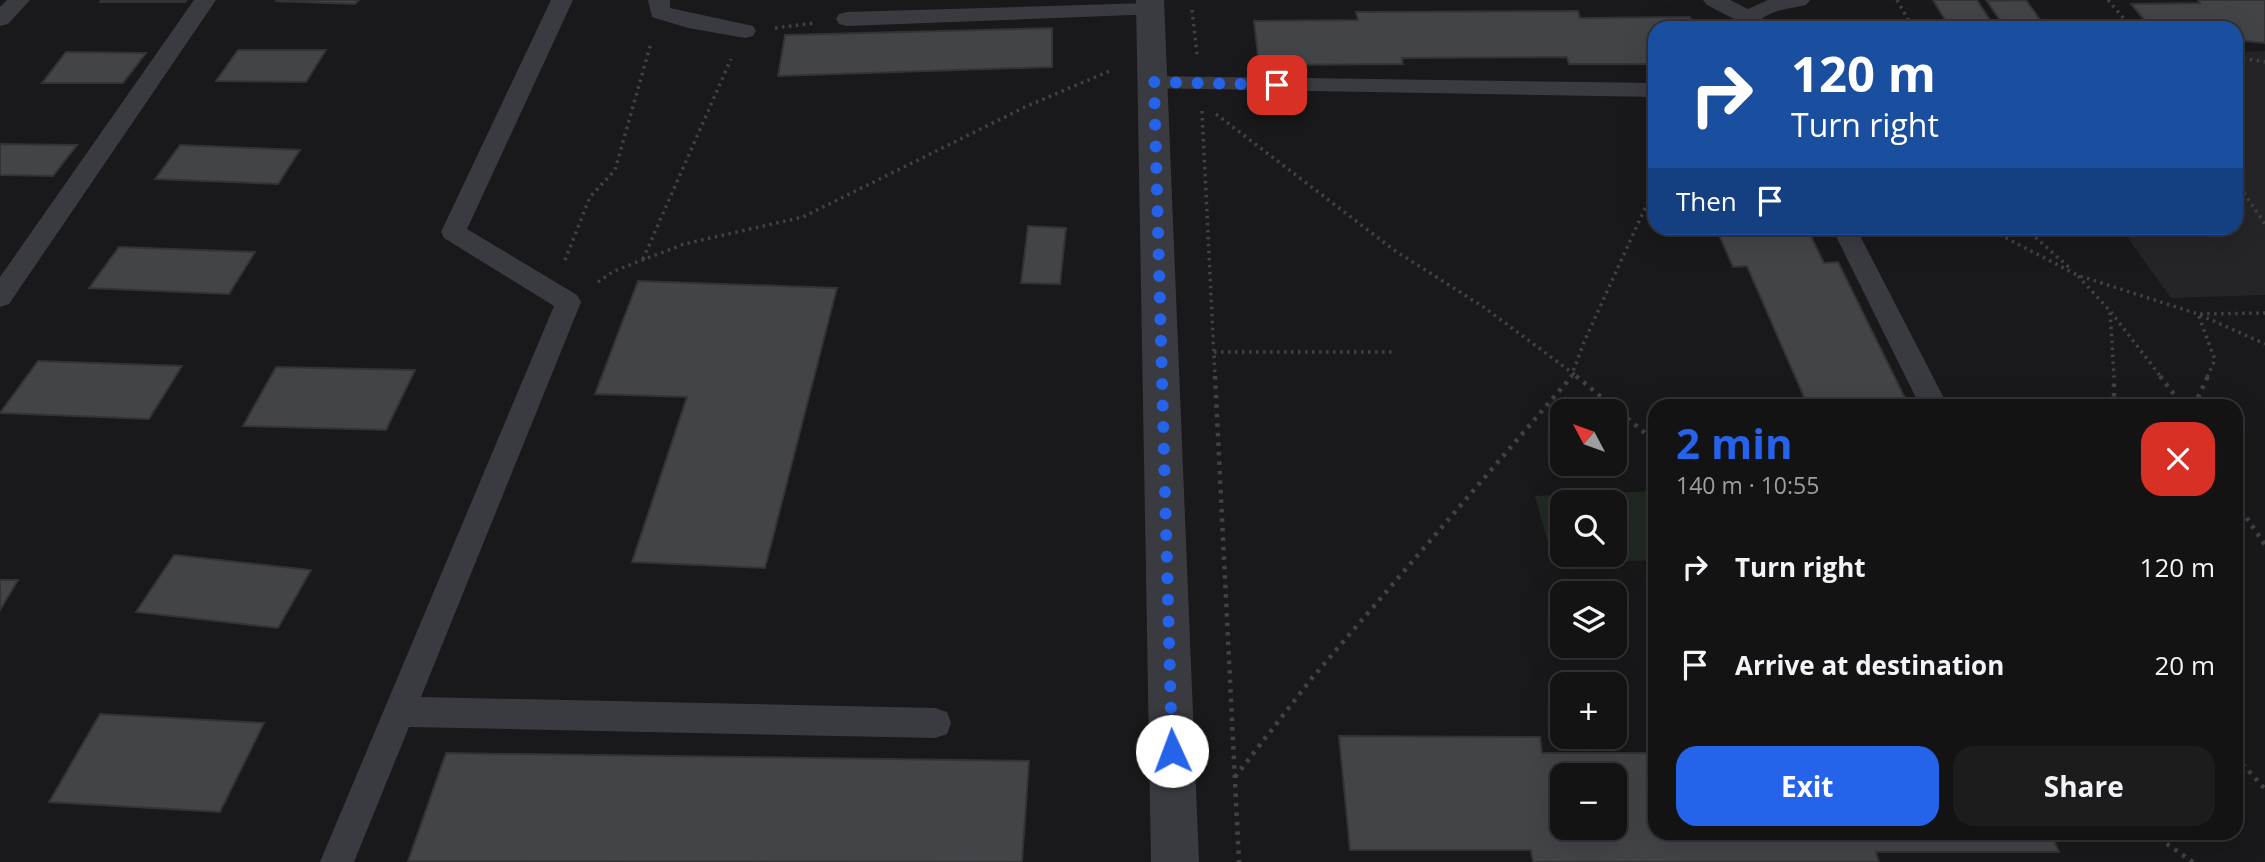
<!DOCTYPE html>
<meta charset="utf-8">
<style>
body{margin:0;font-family:"Open Sans",sans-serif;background:#1c1c1d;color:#f1f3f6;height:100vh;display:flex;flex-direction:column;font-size:26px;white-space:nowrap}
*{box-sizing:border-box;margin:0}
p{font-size:23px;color:#9d9ea0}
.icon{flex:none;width:38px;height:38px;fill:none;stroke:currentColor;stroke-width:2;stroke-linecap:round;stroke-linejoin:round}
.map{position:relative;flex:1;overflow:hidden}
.panel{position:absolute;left:1648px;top:399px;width:595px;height:441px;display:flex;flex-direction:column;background:#131314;border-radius:21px;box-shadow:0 7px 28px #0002,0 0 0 2px #323234}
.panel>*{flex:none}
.top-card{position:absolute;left:1648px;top:21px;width:595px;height:214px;border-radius:21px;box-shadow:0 7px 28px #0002,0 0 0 2px #323234;background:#1a4fa0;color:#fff;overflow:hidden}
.needle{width:46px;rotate:311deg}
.controls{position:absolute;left:1550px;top:399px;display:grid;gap:14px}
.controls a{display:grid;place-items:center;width:77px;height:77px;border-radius:14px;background:#131314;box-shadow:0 7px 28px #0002,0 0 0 2px #323234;font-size:35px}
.pin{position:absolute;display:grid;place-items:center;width:60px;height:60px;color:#fff;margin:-30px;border-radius:14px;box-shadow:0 4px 10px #0006}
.me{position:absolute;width:77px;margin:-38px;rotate:358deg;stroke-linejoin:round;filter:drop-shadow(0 0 5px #0008)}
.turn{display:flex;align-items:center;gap:24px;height:147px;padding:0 28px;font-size:32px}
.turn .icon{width:91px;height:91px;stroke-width:2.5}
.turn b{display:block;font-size:49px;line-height:60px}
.then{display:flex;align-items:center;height:66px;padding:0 28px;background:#0003;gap:14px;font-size:26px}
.round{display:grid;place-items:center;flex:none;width:74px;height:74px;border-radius:21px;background:#1c1c1d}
.summary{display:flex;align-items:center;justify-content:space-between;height:119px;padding:0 28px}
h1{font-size:42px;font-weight:700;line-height:52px;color:#2563eb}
.cta{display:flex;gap:14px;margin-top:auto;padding:14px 28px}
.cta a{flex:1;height:80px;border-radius:21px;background:#2563eb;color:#fff;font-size:28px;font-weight:700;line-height:80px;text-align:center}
.cta a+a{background:#1c1c1d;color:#f1f3f6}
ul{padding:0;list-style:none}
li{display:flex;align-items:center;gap:21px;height:98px;padding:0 28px}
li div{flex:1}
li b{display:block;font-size:26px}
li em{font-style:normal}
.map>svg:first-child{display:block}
.built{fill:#252528}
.green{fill:#212a22;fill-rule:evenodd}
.building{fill:#434448;stroke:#333337;stroke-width:2;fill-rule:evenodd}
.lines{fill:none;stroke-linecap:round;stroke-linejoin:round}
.path-far1{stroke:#404247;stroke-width:3.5;stroke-dasharray:2.5 4.5;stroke-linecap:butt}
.path{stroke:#404247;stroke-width:4.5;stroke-dasharray:3.5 6;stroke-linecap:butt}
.service{fill:#3a3b40;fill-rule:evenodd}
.minor{fill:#3a3b40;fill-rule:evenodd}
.route{stroke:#2563eb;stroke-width:12;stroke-dasharray:0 21.6}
</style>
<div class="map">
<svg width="2265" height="862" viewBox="0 0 2265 862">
<rect width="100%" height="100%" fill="#19191b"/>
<path class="built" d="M2265 51V295L2171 298 2121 228H2236L2237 52Z"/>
<path class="green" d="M1655 491V560L1554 564 1535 496ZM1563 502H1615V555H1563Z"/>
<g class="building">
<path d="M101 0H187L185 2H100Z"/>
<path d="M359 0 355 4 276 1 277 0Z"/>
<path d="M1933 0H1977L1995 28H1950Z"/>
<path d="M2026 0 2046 28H2005L1987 1Z"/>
<path d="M2198 0H2265V43L2236 40V28H2211L2208 23 2148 24 2131 4 2200 3Z"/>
<path d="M1578 11 1580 18 1690 17 1695 28H1656V64H1569L1567 57 1402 58 1403 64 1259 65 1254 21 1358 20 1356 12Z"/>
<path d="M1052 28V67L778 76 785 35Z"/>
<path d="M238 50H326L306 82 216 81Z"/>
<path d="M66 52 146 53 123 83H42Z"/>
<path d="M0 144 77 145 53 176 0 175Z"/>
<path d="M180 145 300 150 278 184 155 179Z"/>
<path d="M1028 226 1066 228 1060 284 1021 283Z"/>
<path d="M1716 228H1807L1824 263 1838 262 1909 406H1808L1747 266 1733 267Z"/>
<path d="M119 247 255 252 229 294 89 288Z"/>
<path d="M638 281 837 288 765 568 632 562 687 397 595 394Z"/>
<path d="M38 361 182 366 149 419 0 413Z"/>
<path d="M276 367 415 370 386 430 243 426Z"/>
<path d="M174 555 311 570 278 628 136 612Z"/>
<path d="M0 580H18L0 610Z"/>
<path d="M100 714 264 723 220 812 49 802Z"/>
<path d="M1339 736 1540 737 1542 753H1656V833H2051L2059 852H1876L1879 862H1533L1531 850H1350ZM1563 775H1615V828H1563Z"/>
<path d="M446 753 1029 761 1022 862 408 861Z"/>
</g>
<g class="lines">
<g class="path-far1">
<path d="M1897 0 1913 28"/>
<path d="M2108 0 2126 21 2139 28"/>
<path d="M1192 10 1197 54"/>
<path d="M775 28 815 23"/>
<path d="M2236 57 2265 62"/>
<path d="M1202 111 1215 377"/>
<path d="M1216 114 1394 250 1485 308 1578 377"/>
<path d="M2236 181 2265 224"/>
<path d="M1987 228 2077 275 2198 314 2265 344"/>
<path d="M2025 228 2072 270"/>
<path d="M643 259 731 59"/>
<path d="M565 260 590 197 615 170 651 43"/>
<path d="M2078 276 2110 311 2114 377"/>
<path d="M598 282 614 271 684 244 803 217 1025 107 1112 70"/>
<path d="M2111 312 2161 377"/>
<path d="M1214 352H1393"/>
<path d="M1571 377 1584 342 1656 184"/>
<path d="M2207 377 2215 360 2198 314 2265 313"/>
</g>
<g class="path">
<path d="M1215 376 1239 862"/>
<path d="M1576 376 1656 442"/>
<path d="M2160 376 2183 406"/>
<path d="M2114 406V376"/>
<path d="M2194 406 2208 376"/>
<path d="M2236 502 2265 545"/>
<path d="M2236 757 2265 789"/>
<path d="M1235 777 1312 678 1572 376"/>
<path d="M2151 833 2193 862"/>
</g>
<g class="service">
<path d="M7 0H30L8 24 0 26V7Z"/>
<path d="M194 0H216L9 304 0 307V277Z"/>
<path d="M551 0H573L467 229 577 295 581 302 421 697 935 708 947 712 951 723 947 734 935 738 409 727 354 862H320L554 306 444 238 441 232Z"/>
<path d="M648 0H670V8L753 26 756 31 753 36 745 38 688 28 652 17Z"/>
<path d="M1703 0H1730L1748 9 1768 0H1810L1806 5C1790 9 1762 10 1755 28H1733L1736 20 1707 5Z"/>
<path d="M1151 3 1158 4 1162 9 1158 14 847 26 839 24 836 19 839 14 847 12Z"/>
<path d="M1154 76 1656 83V97L1146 88 1143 83 1146 78Z"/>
<path d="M1832 228H1856L1948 406H1920Z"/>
</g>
<path class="minor" d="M1136 0H1164L1199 862H1151Z"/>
</g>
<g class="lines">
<path class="route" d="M1172 751 1154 82 1277 85"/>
</g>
</svg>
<div class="controls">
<a><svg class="needle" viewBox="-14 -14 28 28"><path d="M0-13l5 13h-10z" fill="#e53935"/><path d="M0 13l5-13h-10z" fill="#9d9ea0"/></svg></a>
<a><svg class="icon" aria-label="search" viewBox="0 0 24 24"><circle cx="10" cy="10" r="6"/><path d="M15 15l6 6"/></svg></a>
<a><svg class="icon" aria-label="layers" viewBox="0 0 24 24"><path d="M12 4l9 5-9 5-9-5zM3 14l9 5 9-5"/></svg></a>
<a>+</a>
<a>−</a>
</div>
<div class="pin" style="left:1277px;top:85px;background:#d93025"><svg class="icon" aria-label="arrive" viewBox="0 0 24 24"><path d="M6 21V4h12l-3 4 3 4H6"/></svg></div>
<svg class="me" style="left:1172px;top:751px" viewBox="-20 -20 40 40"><circle r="19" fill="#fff"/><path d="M0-13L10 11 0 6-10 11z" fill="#2563eb"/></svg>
<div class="top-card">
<div class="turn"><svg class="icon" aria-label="right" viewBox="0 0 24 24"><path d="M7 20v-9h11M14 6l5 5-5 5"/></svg><div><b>120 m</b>Turn right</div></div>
<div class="then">Then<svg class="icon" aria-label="arrive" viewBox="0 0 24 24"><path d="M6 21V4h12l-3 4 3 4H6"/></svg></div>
</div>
<section class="panel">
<div class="summary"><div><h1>2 min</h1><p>140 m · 10:55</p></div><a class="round" style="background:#d93025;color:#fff"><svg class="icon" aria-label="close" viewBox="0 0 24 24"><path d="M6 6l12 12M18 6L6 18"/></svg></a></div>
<ul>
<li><svg class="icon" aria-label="right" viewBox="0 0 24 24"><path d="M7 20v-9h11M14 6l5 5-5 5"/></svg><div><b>Turn right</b></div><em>120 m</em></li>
<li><svg class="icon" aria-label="arrive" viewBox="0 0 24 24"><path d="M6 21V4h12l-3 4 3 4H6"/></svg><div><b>Arrive at destination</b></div><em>20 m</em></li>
</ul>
<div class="cta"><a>Exit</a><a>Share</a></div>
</section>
</div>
